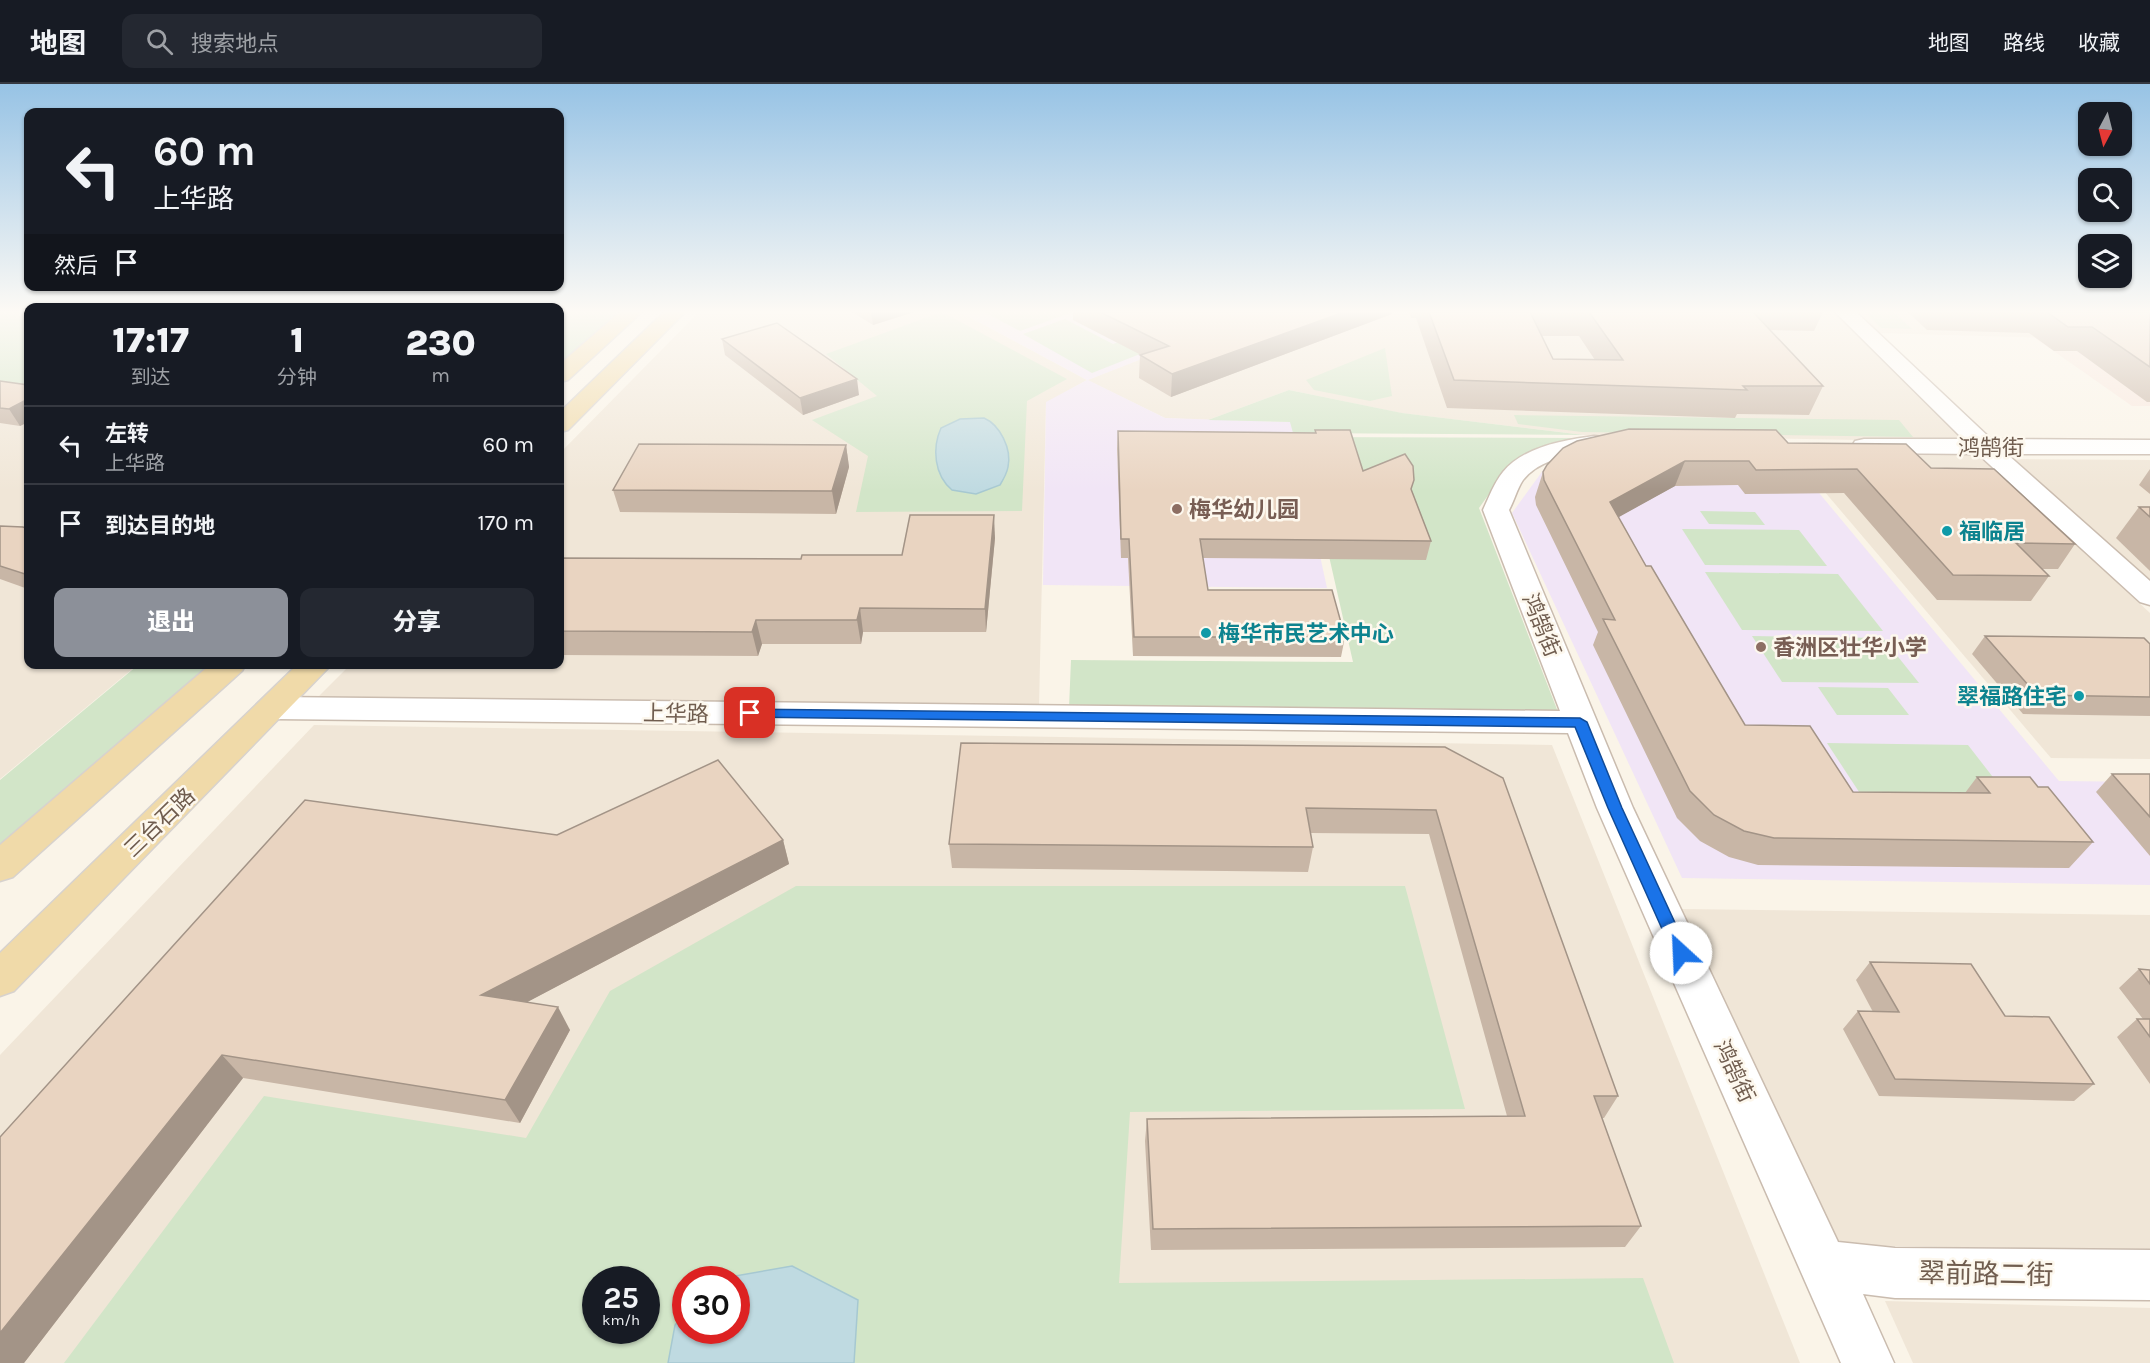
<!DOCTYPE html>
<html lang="zh">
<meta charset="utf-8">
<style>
body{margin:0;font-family:Karla,"Noto Sans SC",sans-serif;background:#242831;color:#f1f3f6;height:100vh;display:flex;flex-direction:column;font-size:22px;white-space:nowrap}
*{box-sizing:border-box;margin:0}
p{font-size:20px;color:#9ea1a6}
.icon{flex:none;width:33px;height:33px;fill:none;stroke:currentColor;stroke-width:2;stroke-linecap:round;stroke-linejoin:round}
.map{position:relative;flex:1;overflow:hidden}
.details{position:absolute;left:24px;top:219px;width:540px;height:366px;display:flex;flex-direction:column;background:#171b24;border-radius:12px;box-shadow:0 2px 4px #0004}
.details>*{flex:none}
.guide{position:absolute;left:24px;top:24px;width:540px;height:183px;border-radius:12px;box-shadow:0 2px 4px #0004;background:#171b24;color:#f1f3f6;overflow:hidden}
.needle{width:39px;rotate:187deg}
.tools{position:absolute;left:2078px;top:18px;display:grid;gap:12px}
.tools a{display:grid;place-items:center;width:54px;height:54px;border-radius:12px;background:#171b24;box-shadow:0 2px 4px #0004;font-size:30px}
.speed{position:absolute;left:582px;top:1182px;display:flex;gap:12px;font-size:30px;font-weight:700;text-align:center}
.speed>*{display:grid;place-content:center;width:78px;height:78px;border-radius:50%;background:#171b24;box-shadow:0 2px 4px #0004;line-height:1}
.speed small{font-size:15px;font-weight:400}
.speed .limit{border:9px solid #d22;background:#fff;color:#111}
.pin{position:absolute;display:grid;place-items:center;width:51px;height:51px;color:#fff;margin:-26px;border-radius:12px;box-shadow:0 3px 9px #0006}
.me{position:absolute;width:66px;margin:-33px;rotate:335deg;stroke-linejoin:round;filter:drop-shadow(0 0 4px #0008)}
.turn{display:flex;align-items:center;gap:21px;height:126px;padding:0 30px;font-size:27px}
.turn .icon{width:78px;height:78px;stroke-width:2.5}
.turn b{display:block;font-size:42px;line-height:51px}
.then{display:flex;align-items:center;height:57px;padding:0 30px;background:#0003;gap:12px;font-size:22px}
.eta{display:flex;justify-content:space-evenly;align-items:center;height:102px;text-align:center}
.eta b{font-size:36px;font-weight:800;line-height:42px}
.action{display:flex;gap:12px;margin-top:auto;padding:12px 30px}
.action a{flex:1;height:69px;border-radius:12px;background:#8c9099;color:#fff;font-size:24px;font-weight:800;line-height:69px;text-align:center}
.action a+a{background:#242831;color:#f1f3f6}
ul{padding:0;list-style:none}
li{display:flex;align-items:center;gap:18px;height:78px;padding:0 30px;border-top:2px solid #363941}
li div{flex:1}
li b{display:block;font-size:22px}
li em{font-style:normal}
header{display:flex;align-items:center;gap:36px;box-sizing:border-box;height:84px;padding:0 30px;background:#171b24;border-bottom:2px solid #363941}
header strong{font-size:28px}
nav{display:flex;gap:33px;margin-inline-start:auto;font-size:21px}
.search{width:420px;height:54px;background:#242831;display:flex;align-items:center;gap:15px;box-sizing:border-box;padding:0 21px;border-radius:12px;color:#9ea1a6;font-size:22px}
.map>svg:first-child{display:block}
.residential{fill:#f0e6d7;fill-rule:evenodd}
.commercial{fill:#f8e7dd}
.education{fill:#f1e5f6}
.green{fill:#d2e5c8;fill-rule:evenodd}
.water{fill:#bfdae1;stroke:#a6c8d1;stroke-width:1.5}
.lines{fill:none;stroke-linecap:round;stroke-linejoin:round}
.minor-casing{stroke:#cabcaf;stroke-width:3}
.major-casing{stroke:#d7d2ce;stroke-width:3}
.minor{fill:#fff;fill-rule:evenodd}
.major{fill:#f0daa9;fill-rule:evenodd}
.wall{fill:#c8b6a6;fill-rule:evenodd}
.shaded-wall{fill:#a39487}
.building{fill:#e9d4c1;stroke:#a39487;stroke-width:1.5}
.route{fill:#1a73e8;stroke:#114b97;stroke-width:1.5}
.education-dot{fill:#8d6e63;stroke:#fdf8ee;stroke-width:2}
.culture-dot{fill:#0f9aa8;stroke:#fdf8ee;stroke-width:2}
.labels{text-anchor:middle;stroke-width:5;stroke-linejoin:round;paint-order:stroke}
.street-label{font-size:22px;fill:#705d4f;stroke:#fdf8ee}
.education-label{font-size:22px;font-weight:bold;fill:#785e54;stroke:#fdf8ee;text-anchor:start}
.culture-label{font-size:22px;font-weight:bold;fill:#0d838f;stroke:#fdf8ee;text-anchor:start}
.near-street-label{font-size:27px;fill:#705d4f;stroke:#fdf8ee}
</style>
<header>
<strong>地图</strong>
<div class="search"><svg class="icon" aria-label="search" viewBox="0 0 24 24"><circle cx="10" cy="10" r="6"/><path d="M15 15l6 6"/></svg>搜索地点</div>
<nav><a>地图</a><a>路线</a><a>收藏</a></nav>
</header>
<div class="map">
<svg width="2150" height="1279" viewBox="0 0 2150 1279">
<rect width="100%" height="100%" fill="#faf4e8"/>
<g class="residential">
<path d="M0 228H28V580L137 581 0 695Z"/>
<path d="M699 228H960L1087 296 1262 228H1838L1970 358 1584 351 1401 329 1289 306 1208 336 1165 334 1087 296 1046 319 1039 622 316 615 350 581 560 580V369Z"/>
<path d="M1859 228H2077L2114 256 1879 249Z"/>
<path d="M1790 367 1977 368 2150 529V675L2051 674Z"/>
<path d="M2010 375 2150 376V500Z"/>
<path d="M314 641 1552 661 1800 1279H0V971ZM596 1196H646V1246H596ZM686 1196H736V1246H686Z"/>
<path d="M1680 825 2150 831V1166L1835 1161Z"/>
<path d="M1885 1217 2150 1224V1279H1913Z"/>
</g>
<path class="commercial" d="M2150 228V322H2132L2035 254 2116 257Z"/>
<g class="education">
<path d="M960 228H1262L1088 296 1165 334 1291 338 1327 504 1043 501 1046 318 1087 296Z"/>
<path d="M1603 366 1785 368 2059 697 2150 698V801L1682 794 1512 429 1544 385Z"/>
</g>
<g class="green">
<path d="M0 228H28V302L0 298Z"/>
<path d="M560 228H631L560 290Z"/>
<path d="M942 228 1067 295 1027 317 1022 427 856 428 868 372 812 336 877 312 826 270Z"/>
<path d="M984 228H1073L1020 247Z"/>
<path d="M1199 228H1246L1092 289 1023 250 1065 235 1113 260Z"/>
<path d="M1865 228H1894L1912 245 1881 244Z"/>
<path d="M1385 264 1392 312 1370 317 1314 306 1306 296Z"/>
<path d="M1289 306 1402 329 1584 351 1293 349 1290 338 1208 336Z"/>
<path d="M1514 331 1899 336 1913 353 1582 348 1518 340Z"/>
<path d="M1302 353 1582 354 1502 392 1479 424 1558 628 1069 624 1071 576 1353 578Z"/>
<path d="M1700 427 1755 428 1765 441 1709 440Z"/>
<path d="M1682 445 1799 446 1827 482 1705 481Z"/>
<path d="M1705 488 1838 490 1883 547 1742 546Z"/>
<path d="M1752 552 1883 554 1919 599 1782 598Z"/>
<path d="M138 581H230L0 782V696Z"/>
<path d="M1818 603 1888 604 1909 631H1837Z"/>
<path d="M1827 659 1968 661 2013 719 1865 717Z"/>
<path d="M796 802H1405L1465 1025 1130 1028 1119 1199 1643 1194 1674 1279H64L264 1012 526 1054 610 907ZM596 1196H646V1246H596ZM686 1196H736V1246H686Z"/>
</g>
<g class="water">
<path d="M984 334C1000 341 1012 365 1008 383 1007 389 1003 396 1000 401L976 410 952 406C934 391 932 364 941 344L960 335Z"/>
<path d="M792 1182 858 1216 854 1279H668L675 1241 685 1230 686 1246H736V1196L718 1195Z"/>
</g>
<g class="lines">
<g class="minor-casing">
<g id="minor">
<path d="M1835 228H1856L1991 355 2150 356V370H2007L2150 497V521L2140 518 1978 370 1864 369 1855 367 1852 362 1855 357 1864 355H1963Z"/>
<path d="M1594 352 1614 354 1617 359 1614 364C1583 372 1545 369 1523 396 1517 405 1514 417 1509 426L1633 724 1838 1158 1895 1164 2150 1166V1216L1895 1214 1863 1210 1894 1279H1841L1597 724 1568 649 275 635 263 632 259 624 263 616 275 613 1560 627 1483 426C1489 413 1494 399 1503 388 1523 363 1564 356 1594 352Z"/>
</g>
</g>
<g class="major-casing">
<g id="major">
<path d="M620 228H642L568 296 560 298V280Z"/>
<path d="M664 228H685L568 346 560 348V328Z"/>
<path d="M211 580H246L242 587 13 793 0 797V761Z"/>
<path d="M298 580H332L14 907 0 912V869Z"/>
</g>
</g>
<use href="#minor" class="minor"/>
<use href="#major" class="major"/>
</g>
<g class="wall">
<path d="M852 228H914L873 241Z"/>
<path d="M1073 228H1392V230L1171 313 1139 294 1140 271H1141L1073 236Z"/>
<path d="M1409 228H1823L1814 247 1770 246 1823 302 1809 331 1737 330 1735 334 1447 324 1416 234H1411ZM1541 252H1579L1595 276 1553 275Z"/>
<path d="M1908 228H2150V318H2147L2077 267H2054L2029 249 1927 246Z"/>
<path d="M722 255 859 311 803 331 725 271Z"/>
<path d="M0 297 28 301V338L20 342 0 339Z"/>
<path d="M1315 346 1363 387 1412 407 1431 457 1426 476 1203 474 1208 506 1345 553 1341 573 1133 572 1128 474H1121L1117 365 1118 347 1315 349Z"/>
<path d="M1788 359 1931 384 2075 460 2058 485H2042L2049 492 2031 517 1937 516 1844 409 1745 410 1738 401 1675 402 1618 433 1646 482 1745 641 1853 708 1965 709 1977 693 2038 703 2093 758 2069 784 1758 781 1729 773 1700 757 1677 734 1593 561 1598 548 1536 421 1535 413 1543 388Z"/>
<path d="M846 361 849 383 836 430 620 428 613 406Z"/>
<path d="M2150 385V410L2139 401Z"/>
<path d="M2139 423H2150V487L2116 454Z"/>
<path d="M0 442 28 445V505L0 495Z"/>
<path d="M995 454 986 548H863L861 560H762L758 572 560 571V474L801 475 902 471Z"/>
<path d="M1985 552 2150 560V632L2023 630 1972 570Z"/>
<path d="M1445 663 1618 1012 1604 1034H1602L1641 1142 1625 1163 1151 1166 1145 1057 1147 1035 1507 1032 1429 750 1310 749 1313 763 1308 788 952 784 949 760Z"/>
<path d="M2112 690H2150V772L2096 708Z"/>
<path d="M305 716 557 751 783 756 789 780 527 918 570 946 520 1039 243 994 24 1279H0Z"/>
<path d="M1870 878 2005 932 2094 1000 2074 1017 1879 1012 1843 945 1858 927 1873 928 1856 896Z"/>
<path d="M2139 885 2150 886V1000L2117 953 2137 935H2143L2119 904Z"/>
</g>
<g class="shaded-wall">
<path d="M871 228H914L873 241Z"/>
<path d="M1344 228H1392V230L1171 313 1172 290Z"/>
<path d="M857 295 859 311 803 331 800 314Z"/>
<path d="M28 315V338L20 342 9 325Z"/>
<path d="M846 361 849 383 836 430 832 407Z"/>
<path d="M1685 377 1675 402 1601 443 1610 418Z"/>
<path d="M994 431 995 454 986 548 985 525Z"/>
<path d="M860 524 863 548 861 560 857 536Z"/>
<path d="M756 536 762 560 758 572 752 548Z"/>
<path d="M783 756 789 780 495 935 481 911Z"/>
<path d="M558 923 570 946 520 1039 505 1016Z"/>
<path d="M222 971 243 994 24 1279H0V1249Z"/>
</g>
<g class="building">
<path d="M1100 228H1344L1172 290 1140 271 1169 262Z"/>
<path d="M1429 228H1530L1553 275 1623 276 1589 228H1753L1823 302H1743L1747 306 1454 296Z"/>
<path d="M2047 228H2150V283L2092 243H2068Z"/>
<path d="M777 239 857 295 800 314 722 255Z"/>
<path d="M0 297 28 301V315L9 325 0 324Z"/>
<path d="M1629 345 1776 346 1788 359 1906 360 1931 384 1994 385 2075 460 2016 459 2049 492 1953 491 1857 385 1756 386 1749 377H1685L1610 418 1646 482H1651L1745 641 1810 642 1853 708 1990 709 1977 693H2030L2038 703H2048L2093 758 1774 754 1744 747 1714 731 1690 707 1603 535 1615 536 1544 396 1543 388 1547 381 1563 364 1577 357Z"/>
<path d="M1315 346H1350L1363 387 1405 370 1413 382 1414 396 1411 405 1431 457 1200 455 1208 506H1332L1345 553H1134L1129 455H1121L1118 347 1316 349Z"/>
<path d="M639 360 846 361 832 407 613 406Z"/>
<path d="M2139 423H2150V433Z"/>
<path d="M910 431H994L985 525 860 524 857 536H756L752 548 560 547V474L801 475 802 471H902Z"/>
<path d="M0 442 23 443 28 445V491L0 482Z"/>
<path d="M1985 552 2144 554 2150 560V613L2037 611Z"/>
<path d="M961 659 1445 663 1503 694 1618 1012H1594L1641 1142 1153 1145 1147 1035 1525 1032 1436 726 1306 724 1313 763 949 760Z"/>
<path d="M718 676 783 756 481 911 558 923 505 1016 222 971 0 1249V1053L305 716 557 751Z"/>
<path d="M2112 690H2150V733Z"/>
<path d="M1870 878 1971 880 2005 932 2049 933 2094 1000 1895 995 1858 927 1899 928Z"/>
<path d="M2139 885 2150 886V900Z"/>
<path d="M2137 935H2150V953Z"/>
</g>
<linearGradient id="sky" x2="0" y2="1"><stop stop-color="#97c3e5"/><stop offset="0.56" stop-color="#fdfaf5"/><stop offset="1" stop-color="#fdfaf5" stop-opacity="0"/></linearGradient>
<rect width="2150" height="407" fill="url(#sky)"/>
<path class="route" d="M750 625 1580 634 1587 638 1622 724 1689 869 1687 874 1681 876 1675 874 1608 724 1575 643 745 633 743 629 745 626Z"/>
<g class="education-dot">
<circle cx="1177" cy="425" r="6"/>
<circle cx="1761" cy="563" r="6"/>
</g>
<g class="culture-dot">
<circle cx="1947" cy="447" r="6"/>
<circle cx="1206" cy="549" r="6"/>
<circle cx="2079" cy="612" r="6"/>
</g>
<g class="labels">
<g class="street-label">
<text x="1991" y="371">鸿鹄街</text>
<text transform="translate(1542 541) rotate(68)" y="8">鸿鹄街</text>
<text transform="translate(676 629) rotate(1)" y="8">上华路</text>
<text transform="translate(159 738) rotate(-44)" y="8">三台石路</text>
<text transform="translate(1735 987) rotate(65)" y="8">鸿鹄街</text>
</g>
<g class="education-label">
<text x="1189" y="433">梅华幼儿园</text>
<text x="1773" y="571">香洲区壮华小学</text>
</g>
<g class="culture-label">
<text x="1959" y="455">福临居</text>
<text x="1218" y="557">梅华市民艺术中心</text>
<text x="2067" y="620" text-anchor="end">翠福路住宅</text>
</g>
<g class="near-street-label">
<text transform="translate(1986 1190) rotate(1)" y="9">翠前路二街</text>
</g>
</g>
</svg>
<div class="tools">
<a><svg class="needle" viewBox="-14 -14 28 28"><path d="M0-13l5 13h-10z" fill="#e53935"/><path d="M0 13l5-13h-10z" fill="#9ea1a6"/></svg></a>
<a><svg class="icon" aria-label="search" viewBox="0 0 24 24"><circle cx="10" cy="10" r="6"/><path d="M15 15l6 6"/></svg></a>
<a><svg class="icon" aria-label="layers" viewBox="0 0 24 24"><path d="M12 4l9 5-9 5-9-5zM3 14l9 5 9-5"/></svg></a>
</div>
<div class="speed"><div>25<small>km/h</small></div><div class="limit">30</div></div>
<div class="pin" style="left:750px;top:629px;background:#d93025"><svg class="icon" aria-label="arrive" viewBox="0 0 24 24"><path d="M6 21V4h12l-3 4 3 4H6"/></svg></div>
<svg class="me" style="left:1681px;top:869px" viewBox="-20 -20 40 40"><circle r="19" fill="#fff"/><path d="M0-13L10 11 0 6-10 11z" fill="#1a73e8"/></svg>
<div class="guide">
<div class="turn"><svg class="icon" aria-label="left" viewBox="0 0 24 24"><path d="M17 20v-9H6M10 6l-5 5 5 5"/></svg><div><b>60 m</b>上华路</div></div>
<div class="then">然后<svg class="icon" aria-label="arrive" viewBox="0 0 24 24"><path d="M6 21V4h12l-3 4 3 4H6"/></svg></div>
</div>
<section class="details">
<div class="eta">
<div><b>17:17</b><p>到达</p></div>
<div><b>1</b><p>分钟</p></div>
<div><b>230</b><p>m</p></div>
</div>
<ul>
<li><svg class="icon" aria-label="left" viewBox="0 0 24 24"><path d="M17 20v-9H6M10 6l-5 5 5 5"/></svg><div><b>左转</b><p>上华路</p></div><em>60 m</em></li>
<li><svg class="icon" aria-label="arrive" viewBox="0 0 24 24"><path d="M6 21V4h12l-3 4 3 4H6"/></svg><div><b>到达目的地</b></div><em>170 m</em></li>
</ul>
<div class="action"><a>退出</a><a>分享</a></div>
</section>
</div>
